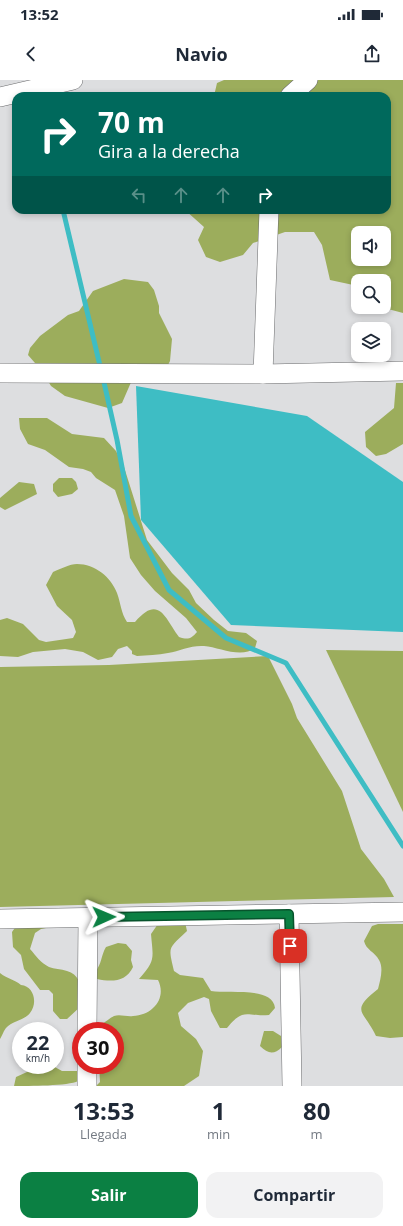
<!DOCTYPE html>
<html lang="es">
<style>
body{margin:0;font-family:"Open Sans",sans-serif;background:#f2f2f3;color:#1f2937;height:100vh;display:flex;flex-direction:column;font-size:15px;white-space:nowrap}
*{box-sizing:border-box;margin:0}
p{font-size:13px;color:#747a83}
.icon{flex:none;width:22px;height:22px;fill:none;stroke:currentColor;stroke-width:2;stroke-linecap:round;stroke-linejoin:round}
.map{position:relative;height:1006px;overflow:hidden}
.drawer{display:flex;flex-direction:column;background:#fff;flex:1}
.drawer>*{flex:none}
.top-card{position:absolute;left:12px;top:12px;width:379px;height:122px;border-radius:12px;box-shadow:0 2px 6px #0003;background:#00695c;color:#fff;overflow:hidden}
.buttons{position:absolute;left:351px;top:146px;display:grid;gap:8px}
.buttons a{display:grid;place-items:center;width:40px;height:40px;border-radius:8px;background:#fff;box-shadow:0 2px 6px #0003;font-size:20px}
.speed{position:absolute;left:12px;top:942px;display:flex;gap:8px;font-size:20px;font-weight:700;text-align:center}
.speed>*{display:grid;place-content:center;width:52px;height:52px;border-radius:50%;background:#fff;box-shadow:0 2px 6px #0003;line-height:1}
.speed small{font-size:10px;font-weight:400}
.speed .limit{border:6px solid #d22;background:#fff;color:#111}
.pin{position:absolute;display:grid;place-items:center;width:34px;height:34px;color:#fff;margin:-17px;border-radius:8px;box-shadow:0 2px 6px #0006}
.me{position:absolute;width:44px;margin:-22px;rotate:89deg;stroke-linejoin:round;filter:drop-shadow(0 0 3px #0008)}
.turn{display:flex;align-items:center;gap:14px;height:84px;padding:0 20px;font-size:18px}
.turn .icon{width:52px;height:52px;stroke-width:2.5}
.turn b{display:block;font-size:28px;line-height:34px}
.lanes{display:flex;align-items:center;height:38px;padding:0 20px;background:#0003;justify-content:center;gap:20px;direction:ltr}
.lanes .off{opacity:.35}
.eta{display:flex;justify-content:space-evenly;align-items:center;height:68px;text-align:center}
.eta b{font-size:24px;font-weight:700;line-height:28px}
.primary-button{display:flex;gap:8px;margin-top:auto;padding:8px 20px}
.primary-button a{flex:1;height:46px;border-radius:12px;background:#0b8043;color:#fff;font-size:16px;font-weight:700;line-height:46px;text-align:center}
.primary-button a+a{background:#f2f2f3;color:#1f2937}
.status{display:flex;justify-content:space-between;align-items:center;height:28px;padding:0 20px;background:#fff;direction:ltr}
.status svg{height:11px;fill:currentColor}
header{display:flex;justify-content:space-between;align-items:center;height:52px;padding:0 20px;background:#fff;font-size:18px;font-weight:700}
.map>svg:first-child{display:block}
.forest{fill:#9cad5c;fill-rule:evenodd}
.water{fill:#3ebdc4}
.lines{fill:none;stroke-linecap:round;stroke-linejoin:round}
.stream{stroke:#3ebdc4;stroke-width:5}
.minor-casing{stroke:#6a6b6d;stroke-width:20}
.minor{stroke:#fff;stroke-width:19}
.route-casing{stroke:#07532c;stroke-width:10}
.route{stroke:#0b8043;stroke-width:7}
</style>
<div class="status"><b>13:52</b><svg viewBox="0 0 49 12"><path d="M0 12V9h3v3zM5 12V6h3v6zM10 12V3h3v9zM15 12V0h3v12zM26 1h20v11H26zM47 4h2v5h-2z"/></svg></div>
<header><svg class="icon" aria-label="back" viewBox="0 0 24 24"><path d="M15 5l-7 7 7 7"/></svg>Navio<svg class="icon" aria-label="share" viewBox="0 0 24 24"><path d="M12 15V3M7 8l5-5 5 5M5 13v7h14v-7"/></svg></header>
<div class="map">
<svg width="403" height="1006" viewBox="0 0 403 1006">
<rect width="100%" height="100%" fill="#dddee0"/>
<g class="forest">
<path d="M224 0H403V233L388 229 384 226V201H358V206L330 200 322 165 314 152H285L253 163 243 175 220 182 206 177 198 160 204 147 185 130H387V16H214L217 3ZM358 153H384V179H358Z"/>
<path d="M124 199 148 202 154 210 159 226V233L172 259 170 281 166 289 132 300 122 323 108 328 65 316 51 306 42 291 28 275 30 268 40 256 68 235 79 231 93 211Z"/>
<path d="M396 303H403V364L386 374 376 376 366 367 365 352 394 328Z"/>
<path d="M19 338H47L72 354 104 358 116 371 124 387 147 460 172 493 189 510 196 523 214 540 228 551 246 553 257 561 255 568C241 579 219 567 204 566 191 565 180 571 168 573 158 575 147 575 137 576L132 574V571L127 566 118 569 112 577 98 580 83 572 65 569 33 572 18 577 0 576V540L7 538 23 544 39 560 46 562 73 558 76 552 72 540 57 526 46 505 53 492C60 489 70 484 77 484 95 484 111 497 117 513 121 524 121 533 127 542H135C159 514 165 538 179 557 188 560 191 559 197 552L186 538 155 511 141 495 130 478 124 436 115 410 96 398 91 392 83 389 69 387 45 370 28 364 20 349Z"/>
<path d="M59 398H72L76 402 78 409 72 414 58 417 53 411V404Z"/>
<path d="M19 402 34 404 37 414 5 430 0 427V418Z"/>
<path d="M326 570 403 571V732Z"/>
<path d="M268 576 292 624 297 638 342 711 361 769 384 799 394 817 0 827V587L109 585Z"/>
<path d="M160 841 185 842 187 851C168 869 168 866 174 891L180 895 203 898 211 911C227 914 273 906 275 928L269 935C246 937 244 927 227 948H220L211 931 209 919 204 917 188 923 178 933 181 946 196 959 203 971 199 996 184 1006H96L100 1002 99 985H115V951H99L101 945C105 942 110 938 114 936 120 934 127 937 133 936 153 935 167 918 158 900L139 899C156 880 153 878 151 854Z"/>
<path d="M19 842 61 845 41 849 35 853 30 869C36 876 41 883 49 887 54 889 61 889 67 891 84 896 81 914 80 927L67 939H60L53 931V914L49 910H40L24 889 21 875 13 867 12 852Z"/>
<path d="M378 844H403V957L390 958 376 956C364 930 349 932 378 909 380 901 384 888 379 880 375 872 366 870 364 861L372 846Z"/>
<path d="M118 863 126 864 132 871 131 880 133 887C126 902 112 902 97 899L95 892C102 884 101 875 106 867Z"/>
<path d="M0 893C7 899 14 899 21 905 34 906 38 923 30 933 25 940 12 941 6 948 4 950 2 956 0 959Z"/>
<path d="M264 951H273L281 956 282 967C274 975 268 974 260 966Z"/>
<path d="M53 986 62 991H77L78 1001C69 1006 28 1006 14 1006L16 997 38 987Z"/>
</g>
<path class="water" d="M136 306 307 336 403 402V552L231 545 141 440Z"/>
<g class="lines">
<g class="stream">
<path d="M63 130 101 290"/>
<path d="M103 298 117 360 131 436 169 510 226 558 286 583 403 766"/>
</g>
<g class="minor-casing">
<g id="minor">
<path d="M290 16 308 0"/>
<path d="M0 17 73 0"/>
<path d="M0 293 263 294 403 291"/>
<path d="M263 294 269 130"/>
<path d="M289 834 292 1006"/>
<path d="M0 839 403 832"/>
<path d="M87 951 88 838"/>
<path d="M87 1006V985"/>
</g>
</g>
<use href="#minor" class="minor"/>
</g>
<g class="lines">
<g class="route-casing">
<path id="route" d="M104 837 289 834 290 866"/>
</g>
<use href="#route" class="route"/>
</g>
</svg>
<div class="buttons">
<a><svg class="icon" aria-label="sound" viewBox="0 0 24 24"><path d="M4 9h4l5-4v14l-5-4H4zM17 9q2 3 0 6"/></svg></a>
<a><svg class="icon" aria-label="search" viewBox="0 0 24 24"><circle cx="10" cy="10" r="6"/><path d="M15 15l6 6"/></svg></a>
<a><svg class="icon" aria-label="layers" viewBox="0 0 24 24"><path d="M12 4l9 5-9 5-9-5zM3 14l9 5 9-5"/></svg></a>
</div>
<div class="speed"><div>22<small>km/h</small></div><div class="limit">30</div></div>
<div class="pin" style="left:290px;top:866px;background:#d93025"><svg class="icon" aria-label="arrive" viewBox="0 0 24 24"><path d="M6 21V4h12l-3 4 3 4H6"/></svg></div>
<svg class="me" style="left:104px;top:837px" viewBox="-20 -20 40 40"><path d="M0-17L14 15 0 8-14 15z" fill="#0b8043" stroke="#fff" stroke-width="4"/></svg>
<div class="top-card">
<div class="turn"><svg class="icon" aria-label="right" viewBox="0 0 24 24"><path d="M7 20v-9h11M14 6l5 5-5 5"/></svg><div><b>70 m</b>Gira a la derecha</div></div>
<div class="lanes"><svg class="icon off" aria-label="left" viewBox="0 0 24 24"><path d="M17 20v-9H6M10 6l-5 5 5 5"/></svg><svg class="icon off" aria-label="ahead" viewBox="0 0 24 24"><path d="M12 20V5M6 11l6-6 6 6"/></svg><svg class="icon off" aria-label="ahead" viewBox="0 0 24 24"><path d="M12 20V5M6 11l6-6 6 6"/></svg><svg class="icon" aria-label="right" viewBox="0 0 24 24"><path d="M7 20v-9h11M14 6l5 5-5 5"/></svg></div>
</div>
</div>
<section class="drawer">
<div class="eta">
<div><b>13:53</b><p>Llegada</p></div>
<div><b>1</b><p>min</p></div>
<div><b>80</b><p>m</p></div>
</div>
<div class="primary-button"><a>Salir</a><a>Compartir</a></div>
</section>
